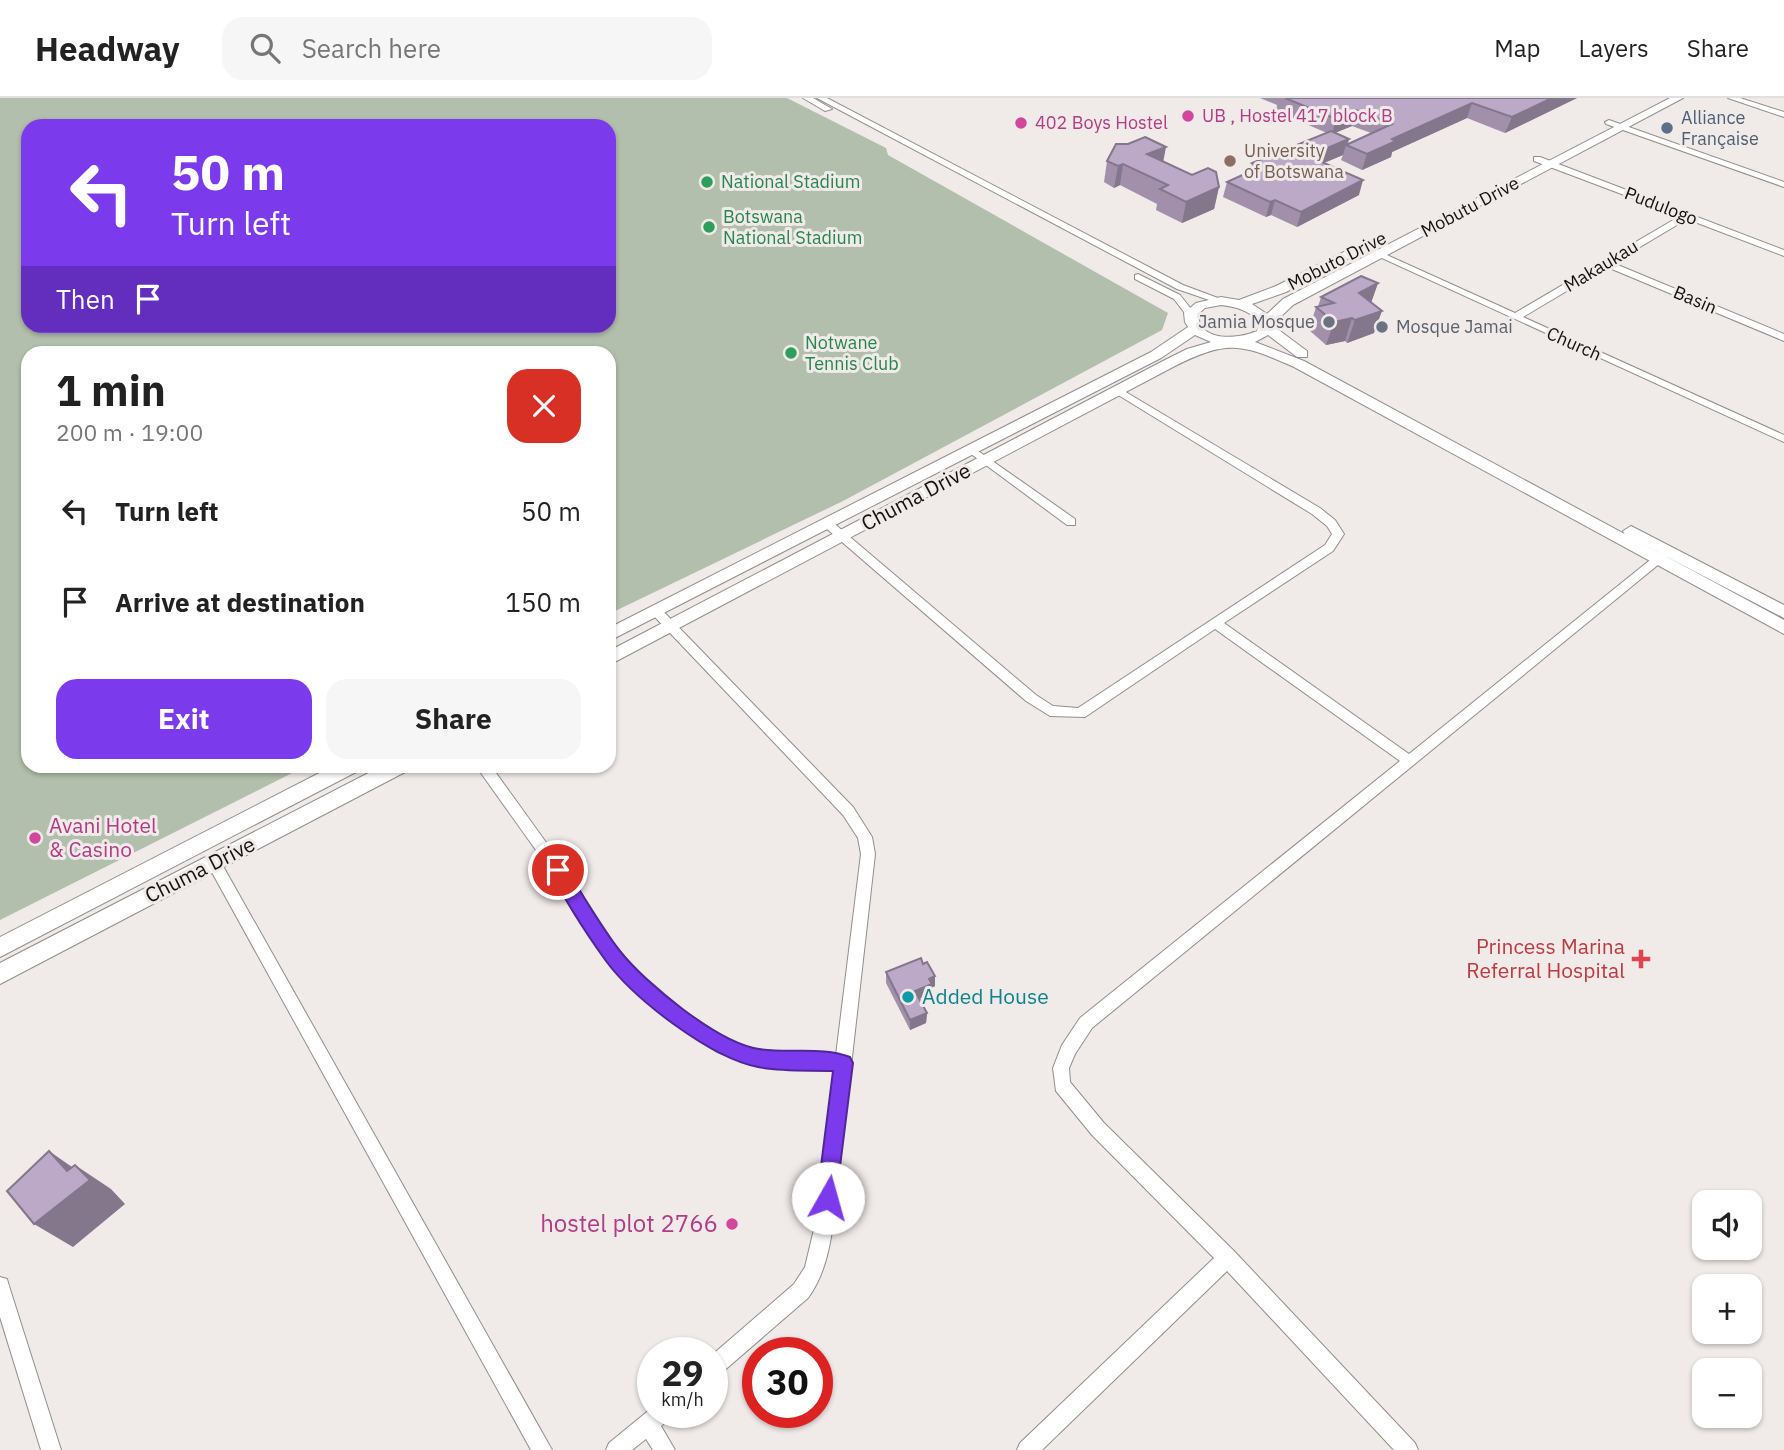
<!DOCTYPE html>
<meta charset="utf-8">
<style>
body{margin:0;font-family:"IBM Plex Sans",sans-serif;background:#f6f6f6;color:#222;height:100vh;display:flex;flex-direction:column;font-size:26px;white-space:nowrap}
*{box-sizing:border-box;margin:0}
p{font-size:23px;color:#767676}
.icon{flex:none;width:38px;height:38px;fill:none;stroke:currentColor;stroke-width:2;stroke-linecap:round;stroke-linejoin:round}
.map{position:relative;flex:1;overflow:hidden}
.side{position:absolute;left:21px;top:248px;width:595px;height:427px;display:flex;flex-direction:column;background:#fff;border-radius:21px;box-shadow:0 2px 5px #0004}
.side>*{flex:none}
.hud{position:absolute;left:21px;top:21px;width:595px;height:214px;border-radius:21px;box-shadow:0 2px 5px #0004;background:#7c3aed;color:#fff;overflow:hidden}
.buttons{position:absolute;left:1692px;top:1092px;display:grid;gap:14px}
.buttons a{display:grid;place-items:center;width:70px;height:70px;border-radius:14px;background:#fff;box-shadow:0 2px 5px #0004;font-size:35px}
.speed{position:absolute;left:637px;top:1239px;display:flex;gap:14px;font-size:35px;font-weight:700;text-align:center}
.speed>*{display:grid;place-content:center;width:91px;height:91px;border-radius:50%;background:#fff;box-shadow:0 2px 5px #0004;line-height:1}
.speed small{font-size:18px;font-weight:400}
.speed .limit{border:10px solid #d22;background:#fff;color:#111}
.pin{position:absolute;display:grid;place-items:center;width:60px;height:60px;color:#fff;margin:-30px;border:4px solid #fff;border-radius:50%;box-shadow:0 2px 7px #0007}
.me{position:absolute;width:77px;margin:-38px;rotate:7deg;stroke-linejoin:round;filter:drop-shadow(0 0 5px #0008)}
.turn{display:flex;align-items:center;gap:24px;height:147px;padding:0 35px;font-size:32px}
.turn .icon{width:91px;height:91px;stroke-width:2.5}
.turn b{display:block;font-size:49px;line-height:60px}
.then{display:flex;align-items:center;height:66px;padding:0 35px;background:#0003;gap:14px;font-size:26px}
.round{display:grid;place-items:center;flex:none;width:74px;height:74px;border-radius:21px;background:#f6f6f6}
.summary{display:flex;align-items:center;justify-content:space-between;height:119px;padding:0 35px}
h1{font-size:42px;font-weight:700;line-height:52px}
.cta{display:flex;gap:14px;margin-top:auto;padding:14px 35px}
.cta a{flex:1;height:80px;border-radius:21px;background:#7c3aed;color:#fff;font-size:28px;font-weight:700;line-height:80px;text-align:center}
.cta a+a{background:#f6f6f6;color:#222}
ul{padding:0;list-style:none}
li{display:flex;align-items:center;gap:21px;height:91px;padding:0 35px}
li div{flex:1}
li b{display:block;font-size:26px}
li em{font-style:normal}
header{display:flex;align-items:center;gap:42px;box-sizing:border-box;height:98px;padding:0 35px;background:#fff;border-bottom:2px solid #e0e0e0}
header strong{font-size:33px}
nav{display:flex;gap:38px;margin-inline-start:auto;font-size:24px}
.search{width:490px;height:63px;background:#f6f6f6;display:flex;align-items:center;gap:18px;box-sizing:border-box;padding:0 24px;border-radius:21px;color:#767676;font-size:26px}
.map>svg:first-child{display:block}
.green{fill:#b2bfac;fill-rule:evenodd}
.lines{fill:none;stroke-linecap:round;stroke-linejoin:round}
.street-casing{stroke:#928e8b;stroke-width:2}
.secondary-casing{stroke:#928e8b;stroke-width:2}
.street{fill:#fff;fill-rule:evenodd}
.secondary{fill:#fff;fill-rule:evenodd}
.wall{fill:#a290ab;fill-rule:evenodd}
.shaded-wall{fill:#84768b}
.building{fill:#bca8c7;stroke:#84768b;stroke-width:2}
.route{fill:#7c3aed;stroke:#51269a;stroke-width:2}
.hotel-dot{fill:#d1479c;stroke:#f0eae8;stroke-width:2.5}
.service-dot{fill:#5c6f8a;stroke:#f0eae8;stroke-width:2.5}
.education-dot{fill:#8d6e63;stroke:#f0eae8;stroke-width:2.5}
.leisure-dot{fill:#2e9e5b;stroke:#f0eae8;stroke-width:2.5}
.worship-dot{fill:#6b7280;stroke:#f0eae8;stroke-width:2.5}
.health-dot{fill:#e0444e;stroke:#f0eae8;stroke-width:2.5}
.culture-dot{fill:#0f9aa8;stroke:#f0eae8;stroke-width:2.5}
.labels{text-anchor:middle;stroke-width:6;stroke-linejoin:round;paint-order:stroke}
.far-hotel-label{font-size:18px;fill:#b23c85;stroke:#f0eae8;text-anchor:start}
.far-service-label{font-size:18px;fill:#4e5e75;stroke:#f0eae8;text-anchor:start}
.far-education-label{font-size:18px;fill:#785e54;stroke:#f0eae8;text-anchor:start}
.far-leisure-label{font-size:18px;fill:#27864d;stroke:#f0eae8;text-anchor:start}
.far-street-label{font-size:18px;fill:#131110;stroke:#f0eae8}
.far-worship-label{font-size:18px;fill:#5b616d;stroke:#f0eae8;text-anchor:end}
.street-label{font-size:21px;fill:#131110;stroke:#f0eae8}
.hotel-label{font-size:21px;fill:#b23c85;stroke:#f0eae8;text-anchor:start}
.health-label{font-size:21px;fill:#be3a42;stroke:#f0eae8;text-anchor:end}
.culture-label{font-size:21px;fill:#0d838f;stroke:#f0eae8;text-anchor:start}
.near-hotel-label{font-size:24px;fill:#b23c85;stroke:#f0eae8;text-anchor:end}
</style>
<header>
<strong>Headway</strong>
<div class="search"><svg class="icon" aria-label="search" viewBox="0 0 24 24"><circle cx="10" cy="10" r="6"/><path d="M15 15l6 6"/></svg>Search here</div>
<nav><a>Map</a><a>Layers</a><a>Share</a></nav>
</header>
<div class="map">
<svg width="1784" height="1352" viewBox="0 0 1784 1352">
<rect width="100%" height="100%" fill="#f0eae8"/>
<path class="green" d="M0 0H787L886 50 888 57 1168 215 1162 232 843 403 609 516V256H28V668L304 669 0 822ZM28 28H609V228H28Z"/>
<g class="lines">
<g class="street-casing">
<g id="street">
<path d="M803 0H813L832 11 825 13Z"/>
<path d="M817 0H827L1183 187 1226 203 1221 206 1177 191Z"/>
<path d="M1728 0H1740L1784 14V19Z"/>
<path d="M1609 22 1784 84V89L1606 26 1605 24Z"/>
<path d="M1534 59H1540L1784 152V158L1687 121 1613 165 1784 236V243L1607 169 1523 219 1784 337V344L1360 150 1367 148 1515 215 1680 118 1534 63Z"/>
<path d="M1138 176 1180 197 1195 216 1193 218H1187L1174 201 1135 181V177Z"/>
<path d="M1119 290 1320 410 1335 422 1344 436 1333 453 1224 525 1409 656 1665 450H1673L1675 453 1092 930 1075 956 1069 970 1070 984 1104 1025 1234 1153 1415 1345 1418 1352H1394L1227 1173 1042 1352H1017L1020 1345 1214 1160 1092 1037 1056 993 1053 970 1062 947 1080 920 1400 663 1215 531 1085 619 1050 618 1026 603 820 425 822 422H830L1036 597 1053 608 1078 610 1325 447 1332 436 1327 428 1312 416 1115 295 1114 293Z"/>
<path d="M971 348 1075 421V427H1067L967 353V349Z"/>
<path d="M656 509 660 510 853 709 872 739 875 756 833 1127C829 1153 824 1178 808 1200L719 1277 712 1280V1257L794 1186 805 1169 815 1127 834 972 758 968 717 954 671 922 623 881 607 863 553 776 476 668H491L563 768 619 853 635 871 683 912 728 943 758 952 836 957 861 756 858 740 843 717 652 516 650 513 652 510Z"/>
<path d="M214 759 219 761 552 1352H531L209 769 207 765 209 761Z"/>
<path d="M0 1179 7 1181 9 1188 61 1352H41L0 1219Z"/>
<path d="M653 1309V1314H672L669 1321 661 1328 675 1352H653L646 1341 632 1352H606L609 1345Z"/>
</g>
</g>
<g class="secondary-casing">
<g id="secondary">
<path d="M1670 0H1683L1293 207 1272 227 1307 253V259H1297L1268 237 1255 244 1304 263 1784 522V536L1294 269C1240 245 1227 242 1173 269L609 567V553L1163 263 1187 251 1211 244 1195 237 1161 260 609 543V530L1151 254 1188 229 1185 224 1184 215 1196 205 1221 199 1239 202 1276 188 1352 150 1362 153 1286 194 1252 206 1267 216 1283 201ZM1221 207C1236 209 1249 212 1259 224L1257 233C1239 241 1199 245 1198 216L1205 210Z"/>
<path d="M1631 428 1784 507V520L1625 437 1623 433Z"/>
<path d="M333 668H360L358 673 0 859V839Z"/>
<path d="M382 668H409L407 673 0 886V865Z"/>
</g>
</g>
<use href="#street" class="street"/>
<use href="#secondary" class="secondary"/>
</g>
<g class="wall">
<path d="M1260 0H1577L1505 35 1467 20 1392 54 1391 59 1362 72 1341 62 1343 57 1324 65 1359 97 1297 129 1271 117 1266 119 1223 99 1227 84 1250 74 1252 65 1327 35 1276 13 1277 7ZM1352 28 1371 35 1348 46 1349 41 1335 35Z"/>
<path d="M1107 63 1163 64 1219 89 1214 111 1182 125 1156 112 1157 106 1120 87 1114 90 1104 84Z"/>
<path d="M1378 185 1371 204 1374 235 1347 245 1345 243 1326 247 1309 232 1316 209H1318L1321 199Z"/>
<path d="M886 874 935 888 931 890V896L919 901 927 915 926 925 910 932 886 885Z"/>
</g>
<g class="shaded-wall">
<path d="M1552 0H1577L1505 35 1512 19Z"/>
<path d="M1472 5 1467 20 1392 54 1391 59 1362 72 1367 56 1392 41Z"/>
<path d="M1356 12 1352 28 1332 36 1336 21Z"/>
<path d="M1349 41 1347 47H1346L1343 57 1304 73 1308 58Z"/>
<path d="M1166 49 1162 70 1147 56Z"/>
<path d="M1123 66 1120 87 1114 90 1118 68Z"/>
<path d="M1363 82 1359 97 1297 129 1301 114Z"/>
<path d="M1219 89 1214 111 1182 125 1186 104Z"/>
<path d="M1275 102 1271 117 1266 119 1270 104Z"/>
<path d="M1378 185 1370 208 1359 195Z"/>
<path d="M1382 213 1374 235 1347 245 1355 222Z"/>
<path d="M1352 220 1345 243 1326 247 1334 224Z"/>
<path d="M935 878V888L931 890V896L914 903 915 893 929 881Z"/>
<path d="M927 915 926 925 910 932V922Z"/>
<path d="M49 1053 85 1078 75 1067 111 1091 125 1106 73 1149 34 1126Z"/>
</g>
<g class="building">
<path d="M1285 0H1552L1512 19 1472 5 1392 41 1396 43 1367 56 1346 47 1392 26 1356 12 1336 21Z"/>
<path d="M1331 33 1349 41 1308 58 1363 82 1301 114 1275 102 1270 104 1227 84 1260 69 1252 65Z"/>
<path d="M1145 39 1166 49 1147 56 1192 77 1208 70 1216 74 1219 89 1186 104 1160 91 1168 87 1123 66 1118 68 1107 63 1116 46H1128Z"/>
<path d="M1361 178 1378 185 1359 195 1382 213 1355 222 1352 220 1334 224 1316 209 1334 205 1321 199Z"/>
<path d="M921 860 923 866 927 864 935 878 929 881 932 886 915 893 927 915 910 922 886 874Z"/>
<path d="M49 1053 67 1073 75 1067 90 1082 34 1126 7 1093Z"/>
</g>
<path class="route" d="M558 765 564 767C582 795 599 827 620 853 645 885 718 945 759 951 788 956 823 948 850 959L853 965 835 1108 828 1111 820 1108 817 1100 833 973C809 972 782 974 758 969 711 960 635 902 606 863 586 835 565 803 550 772L552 767Z"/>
<g class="hotel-dot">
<circle cx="1188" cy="18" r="7"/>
<circle cx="1021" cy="25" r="7"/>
<circle cx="35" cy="740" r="7"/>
<circle cx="732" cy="1126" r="7"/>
</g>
<circle class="service-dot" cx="1667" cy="30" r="7"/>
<circle class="education-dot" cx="1230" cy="63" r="7"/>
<g class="leisure-dot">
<circle cx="707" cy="84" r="7"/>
<circle cx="709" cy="129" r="7"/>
<circle cx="791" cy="255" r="7"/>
</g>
<g class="worship-dot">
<circle cx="1329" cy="224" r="7"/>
<circle cx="1382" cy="229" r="7"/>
</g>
<path class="health-dot" d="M1637.5 850.5h7v7h7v7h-7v7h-7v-7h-7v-7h7z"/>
<circle class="culture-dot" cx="908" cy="899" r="7"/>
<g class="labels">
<g class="far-hotel-label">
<text x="1202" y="24">UB , Hostel 417 block B</text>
<text x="1035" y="31">402 Boys Hostel</text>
</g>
<g class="far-service-label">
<text x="1681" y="26">Alliance<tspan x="1681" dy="21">Française</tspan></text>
</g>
<g class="far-education-label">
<text x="1244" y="59">University<tspan x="1244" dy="21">of Botswana</tspan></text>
</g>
<g class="far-leisure-label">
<text x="721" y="90">National Stadium</text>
<text x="723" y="125">Botswana<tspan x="723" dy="21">National Stadium</tspan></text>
<text x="805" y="251">Notwane<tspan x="805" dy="21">Tennis Club</tspan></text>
</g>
<g class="far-street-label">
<text transform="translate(1661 108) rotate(21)" y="6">Pudulogo</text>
<text transform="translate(1470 109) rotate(-28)" y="6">Mobutu Drive</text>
<text transform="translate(1337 163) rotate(-27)" y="6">Mobuto Drive</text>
<text transform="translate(1601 168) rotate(-31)" y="6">Makaukau</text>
<text transform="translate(1695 202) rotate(23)" y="6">Basin</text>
<text transform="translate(1574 246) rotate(24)" y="6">Church</text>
</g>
<g class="far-worship-label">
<text x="1315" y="230">Jamia Mosque</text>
<text x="1396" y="235" text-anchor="start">Mosque Jamai</text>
</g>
<g class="street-label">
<text transform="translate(916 399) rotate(-28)" y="7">Chuma Drive</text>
<text transform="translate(200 772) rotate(-27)" y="7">Chuma Drive</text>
</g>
<g class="hotel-label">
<text x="49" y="735">Avani Hotel<tspan x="49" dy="24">&amp; Casino</tspan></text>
</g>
<g class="health-label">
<text x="1625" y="856">Princess Marina<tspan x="1625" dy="24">Referral Hospital</tspan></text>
</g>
<g class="culture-label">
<text x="922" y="906">Added House</text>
</g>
<g class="near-hotel-label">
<text x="718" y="1134">hostel plot 2766</text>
</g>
</g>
</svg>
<div class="buttons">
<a><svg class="icon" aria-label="sound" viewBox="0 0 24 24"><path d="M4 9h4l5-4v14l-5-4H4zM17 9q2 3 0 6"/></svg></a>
<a>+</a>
<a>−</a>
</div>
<div class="speed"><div>29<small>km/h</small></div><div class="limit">30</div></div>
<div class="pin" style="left:558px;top:772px;background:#d93025"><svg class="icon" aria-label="arrive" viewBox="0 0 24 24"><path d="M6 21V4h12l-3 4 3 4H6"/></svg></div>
<svg class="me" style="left:828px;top:1100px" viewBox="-20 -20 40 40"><circle r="19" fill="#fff"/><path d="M0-13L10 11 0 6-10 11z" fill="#7c3aed"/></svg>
<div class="hud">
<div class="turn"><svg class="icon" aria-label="left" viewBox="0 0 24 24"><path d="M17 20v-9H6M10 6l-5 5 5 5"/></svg><div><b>50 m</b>Turn left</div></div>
<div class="then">Then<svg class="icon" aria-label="arrive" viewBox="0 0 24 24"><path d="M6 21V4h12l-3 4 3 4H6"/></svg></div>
</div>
<section class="side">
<div class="summary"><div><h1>1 min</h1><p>200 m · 19:00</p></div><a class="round" style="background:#d93025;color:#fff"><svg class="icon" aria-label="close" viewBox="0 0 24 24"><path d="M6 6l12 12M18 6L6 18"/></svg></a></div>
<ul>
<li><svg class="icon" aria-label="left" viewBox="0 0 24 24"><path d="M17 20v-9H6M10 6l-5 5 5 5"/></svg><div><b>Turn left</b></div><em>50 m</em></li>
<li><svg class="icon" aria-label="arrive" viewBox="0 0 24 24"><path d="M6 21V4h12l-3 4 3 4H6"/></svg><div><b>Arrive at destination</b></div><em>150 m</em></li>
</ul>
<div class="cta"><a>Exit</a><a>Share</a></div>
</section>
</div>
